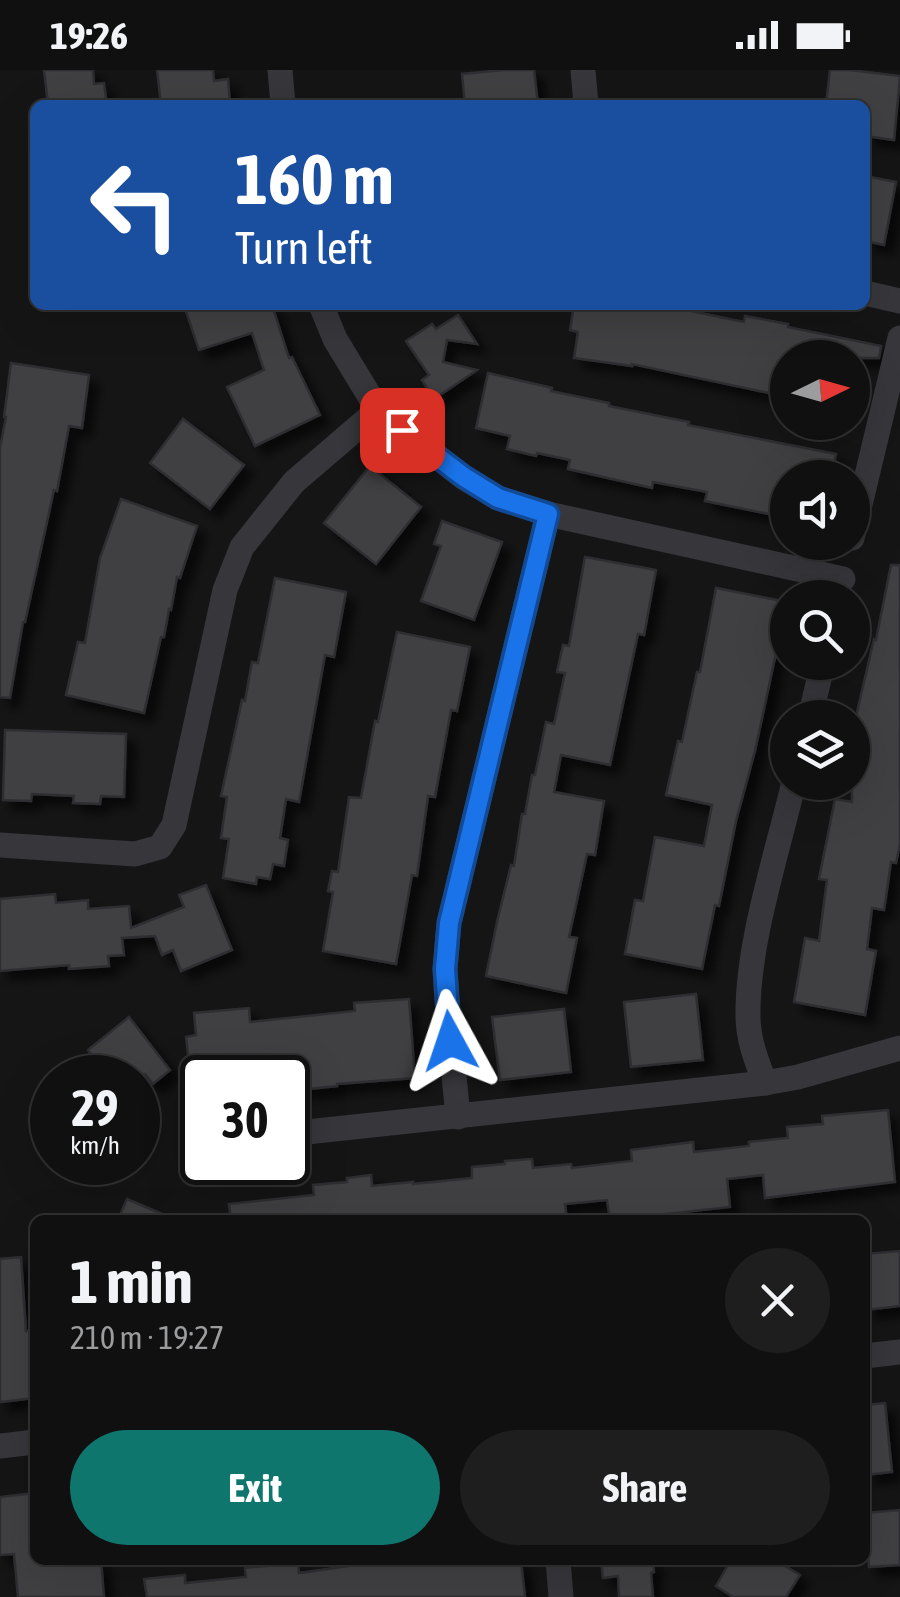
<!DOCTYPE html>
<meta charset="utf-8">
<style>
body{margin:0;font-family:"Asap Condensed",sans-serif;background:#1e1e1e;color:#f1f3f6;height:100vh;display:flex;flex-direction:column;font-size:38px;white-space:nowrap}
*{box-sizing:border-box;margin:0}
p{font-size:32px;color:#9c9d9f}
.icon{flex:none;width:55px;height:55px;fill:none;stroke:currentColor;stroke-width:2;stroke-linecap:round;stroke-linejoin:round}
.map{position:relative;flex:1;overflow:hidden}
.details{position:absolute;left:30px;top:1145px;width:840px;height:350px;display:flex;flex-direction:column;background:#101010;border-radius:15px;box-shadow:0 10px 40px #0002,0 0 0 2px #303030}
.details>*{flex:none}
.hud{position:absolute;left:30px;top:30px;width:840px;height:210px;border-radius:15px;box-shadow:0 10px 40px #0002,0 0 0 2px #303030;background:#1a4fa0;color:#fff;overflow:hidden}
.needle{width:65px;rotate:85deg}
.buttons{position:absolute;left:770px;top:270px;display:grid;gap:20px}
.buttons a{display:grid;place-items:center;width:100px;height:100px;border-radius:50%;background:#101010;box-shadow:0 10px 40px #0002,0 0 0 2px #303030;font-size:50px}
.speed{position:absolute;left:30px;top:985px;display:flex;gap:20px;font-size:50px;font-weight:700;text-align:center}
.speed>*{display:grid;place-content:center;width:130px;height:130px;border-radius:50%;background:#101010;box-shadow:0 10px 40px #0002,0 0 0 2px #303030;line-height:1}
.speed small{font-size:25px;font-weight:400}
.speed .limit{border:5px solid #111;border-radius:15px;background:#fff;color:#111}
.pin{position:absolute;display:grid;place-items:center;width:85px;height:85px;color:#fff;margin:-42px;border-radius:20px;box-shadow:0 5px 15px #0006}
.me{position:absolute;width:110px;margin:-55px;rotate:355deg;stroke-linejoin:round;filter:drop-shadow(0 0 8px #0008)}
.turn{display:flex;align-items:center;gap:35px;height:210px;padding:0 40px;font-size:45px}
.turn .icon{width:130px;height:130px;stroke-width:2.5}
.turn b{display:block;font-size:70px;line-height:85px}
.round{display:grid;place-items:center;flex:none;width:105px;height:105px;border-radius:52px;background:#1e1e1e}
.overview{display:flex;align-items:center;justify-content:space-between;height:170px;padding:0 40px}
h1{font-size:60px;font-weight:700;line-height:75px}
.action{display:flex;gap:20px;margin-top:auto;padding:20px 40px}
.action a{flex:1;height:115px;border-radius:60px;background:#0f766e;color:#fff;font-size:40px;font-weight:700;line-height:115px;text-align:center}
.action a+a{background:#1e1e1e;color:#f1f3f6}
.status{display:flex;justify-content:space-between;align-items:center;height:70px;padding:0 50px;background:#101010;direction:ltr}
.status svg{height:28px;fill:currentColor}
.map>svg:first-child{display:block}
.building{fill:#3f4043;stroke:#2f2f32;stroke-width:2.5;filter:url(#shadow)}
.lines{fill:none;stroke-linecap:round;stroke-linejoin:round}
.street{stroke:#36363b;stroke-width:25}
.route-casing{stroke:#114b97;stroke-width:25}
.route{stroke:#1a73e8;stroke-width:18}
</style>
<div class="status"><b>19:26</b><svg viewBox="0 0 49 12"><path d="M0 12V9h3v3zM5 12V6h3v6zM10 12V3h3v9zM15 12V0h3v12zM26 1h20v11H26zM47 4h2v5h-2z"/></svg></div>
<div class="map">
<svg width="900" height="1527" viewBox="0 0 900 1527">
<defs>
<filter id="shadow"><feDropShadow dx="9" dy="9" stdDeviation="5" flood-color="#0009"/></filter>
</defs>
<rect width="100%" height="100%" fill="#151516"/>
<g class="building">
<path d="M44 0H93L94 14 104 13 107 35H48Z"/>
<path d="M157 0H213L214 11 228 9 230 35H161Z"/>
<path d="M504 0H534L538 35H465L462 4Z"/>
<path d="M830 0H850L900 6 894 70 865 66V35H826Z"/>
<path d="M865 106 896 112 884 175 865 171Z"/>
<path d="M184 235H272L289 288 292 287 320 345 255 376 227 317 264 300 252 263 199 280Z"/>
<path d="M574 235H693L691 241 744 252 745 246 788 254V257L881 276 879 288H788V327L632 294V296L574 288 578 262 570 260Z"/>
<path d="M458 245 477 274 447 270 443 292 477 300 434 329 422 310 429 305 406 271 432 254 436 259Z"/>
<path d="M11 293 89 305 82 358 69 356 57 421 54 420 25 552H23L10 628 0 627V378L6 347H4Z"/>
<path d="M488 303 552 318 551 321 609 333V336L689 352 688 355 836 384 831 408H788V448L705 431 707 422 653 412 652 418 568 399 570 390 537 383 536 386 507 379 510 366 476 358Z"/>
<path d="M183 349 244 395 210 439 150 393Z"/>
<path d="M370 396 421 437 376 494 324 453Z"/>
<path d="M121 429 197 456 180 508 177 507 171 540 169 539 164 567H161L144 643 66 625 78 572 85 573 100 488Z"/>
<path d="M442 451 502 472 474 550 421 531 441 476 434 474Z"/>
<path d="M585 487 656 500 644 565 638 564 610 695 561 685 554 722 604 731 595 785 587 784 569 867 577 868 566 923 486 906 497 852 511 795 514 796 522 744H525L532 705H535L546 652 554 654 565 603 557 602 563 575 569 576Z"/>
<path d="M891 495H900V774L896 793 891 792 884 840 872 838 867 879 876 881 865 945 794 932 805 868 819 871 827 810 819 809 835 729 852 732V664L874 569 876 570Z"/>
<path d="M275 508 346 522 334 587 325 585 299 732 286 729 280 768 288 770 284 796 273 794 270 809 257 807 256 814 223 808 229 769 221 768 227 727 221 726 242 630 245 631 252 592 258 593Z"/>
<path d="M716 518 787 532 755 681 736 751 719 836 715 835 702 899 625 884 635 830 643 831 655 767 704 776 712 735 666 725 678 671 682 672 697 602H700Z"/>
<path d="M397 562 470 577 457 641 451 640 435 727 428 726 417 806 412 805 396 894 323 881 333 822 328 821 332 801 338 802 349 727 361 728 375 651 378 652Z"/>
<path d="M5 660 126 664 124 727 101 726 100 734 73 733 74 726 32 724 31 731 3 730Z"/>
<path d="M206 815 232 880 181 901 173 880 162 885 155 866 122 868 124 885 108 886 109 896 69 899V895L0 901V829L55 824 56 833 88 830V839L129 836 131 858 184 837 179 825Z"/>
<path d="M696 924 703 990 631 997 624 932Z"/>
<path d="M409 929 415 1008 337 1014V1016L288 1021V1008H270V1005L230 1008 229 996 190 1000 186 967 196 965 194 943 249 938 250 952 355 941 354 933Z"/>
<path d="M564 939 571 1002 500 1010 492 947Z"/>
<path d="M129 947 170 1000 153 1014 145 1004 140 1008H109L88 980Z"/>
<path d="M888 1040 895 1112 765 1128 763 1105 727 1109 730 1137 665 1144V1147L638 1150H610L607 1130 565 1134 567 1150H450V1146L404 1150H231L229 1134 314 1125 313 1115 347 1112V1108L371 1105 372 1116 413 1112V1114L472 1108V1097L505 1094V1091L532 1089 533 1098 571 1094 572 1098 632 1091 631 1080 693 1072 694 1082 749 1076V1072L788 1068 787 1057 823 1054 822 1046Z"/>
<path d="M127 1129 176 1150H118Z"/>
<path d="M900 1181V1236L865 1240V1184Z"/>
<path d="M21 1187 26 1261 35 1260V1328L0 1332V1189Z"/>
<path d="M885 1333 892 1402 865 1405V1335Z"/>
<path d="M35 1423V1490H101L104 1527H18L14 1484 0 1485V1427Z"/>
<path d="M900 1440V1495L869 1497 865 1443Z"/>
<path d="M390 1490H521L525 1527H147L144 1509 185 1505V1513L246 1507 245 1498 298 1493 299 1503Z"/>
<path d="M601 1490H653L654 1502 651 1503 653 1527H619L618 1506 603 1508Z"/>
<path d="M731 1490H775L800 1505 786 1527H733L716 1516Z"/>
</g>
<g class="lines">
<g class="street">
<path d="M280 0 283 35"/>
<path d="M583 0 586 35"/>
<path d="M865 223 900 231"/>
<path d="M321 235 335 269 378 340"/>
<path d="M852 468 900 268"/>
<path d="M810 648 823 592"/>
<path d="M0 775 135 784 160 777 174 755 225 520 242 477 294 412 378 340 463 407 498 428 548 444 843 509"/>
<path d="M765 1013C757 992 748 970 748 946 747 874 777 784 794 712"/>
<path d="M458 1047 447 933 445 899 449 853 548 444"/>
<path d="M288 1064 765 1013 798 1007 900 978"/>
<path d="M865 1286 900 1282"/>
<path d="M0 1376 35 1372"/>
<path d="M558 1490 561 1527"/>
</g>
</g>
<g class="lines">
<g class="route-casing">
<path id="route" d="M402 360 464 407 498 428 548 444 449 853 445 899 450 971"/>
</g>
<use href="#route" class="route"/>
</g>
</svg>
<div class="buttons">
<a><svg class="needle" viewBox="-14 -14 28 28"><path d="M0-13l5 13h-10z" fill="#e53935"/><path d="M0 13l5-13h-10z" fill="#9c9d9f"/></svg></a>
<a><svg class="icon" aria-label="sound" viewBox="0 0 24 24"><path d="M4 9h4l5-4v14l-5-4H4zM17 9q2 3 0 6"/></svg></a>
<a><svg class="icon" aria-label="search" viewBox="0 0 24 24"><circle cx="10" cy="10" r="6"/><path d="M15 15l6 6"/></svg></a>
<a><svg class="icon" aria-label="layers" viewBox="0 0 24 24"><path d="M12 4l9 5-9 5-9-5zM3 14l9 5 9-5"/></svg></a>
</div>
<div class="speed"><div>29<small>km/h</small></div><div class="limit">30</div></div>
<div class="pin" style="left:402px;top:360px;background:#d93025"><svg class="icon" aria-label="arrive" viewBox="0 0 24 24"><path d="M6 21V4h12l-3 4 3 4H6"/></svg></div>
<svg class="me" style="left:450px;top:971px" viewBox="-20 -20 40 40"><path d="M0-17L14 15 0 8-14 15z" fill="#1a73e8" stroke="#fff" stroke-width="4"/></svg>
<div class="hud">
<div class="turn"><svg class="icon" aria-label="left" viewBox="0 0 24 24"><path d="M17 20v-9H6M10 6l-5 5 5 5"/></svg><div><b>160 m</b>Turn left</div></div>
</div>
<section class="details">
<div class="overview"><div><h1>1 min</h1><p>210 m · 19:27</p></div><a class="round"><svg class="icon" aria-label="close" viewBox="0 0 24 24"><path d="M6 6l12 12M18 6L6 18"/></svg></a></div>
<div class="action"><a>Exit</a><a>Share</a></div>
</section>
</div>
